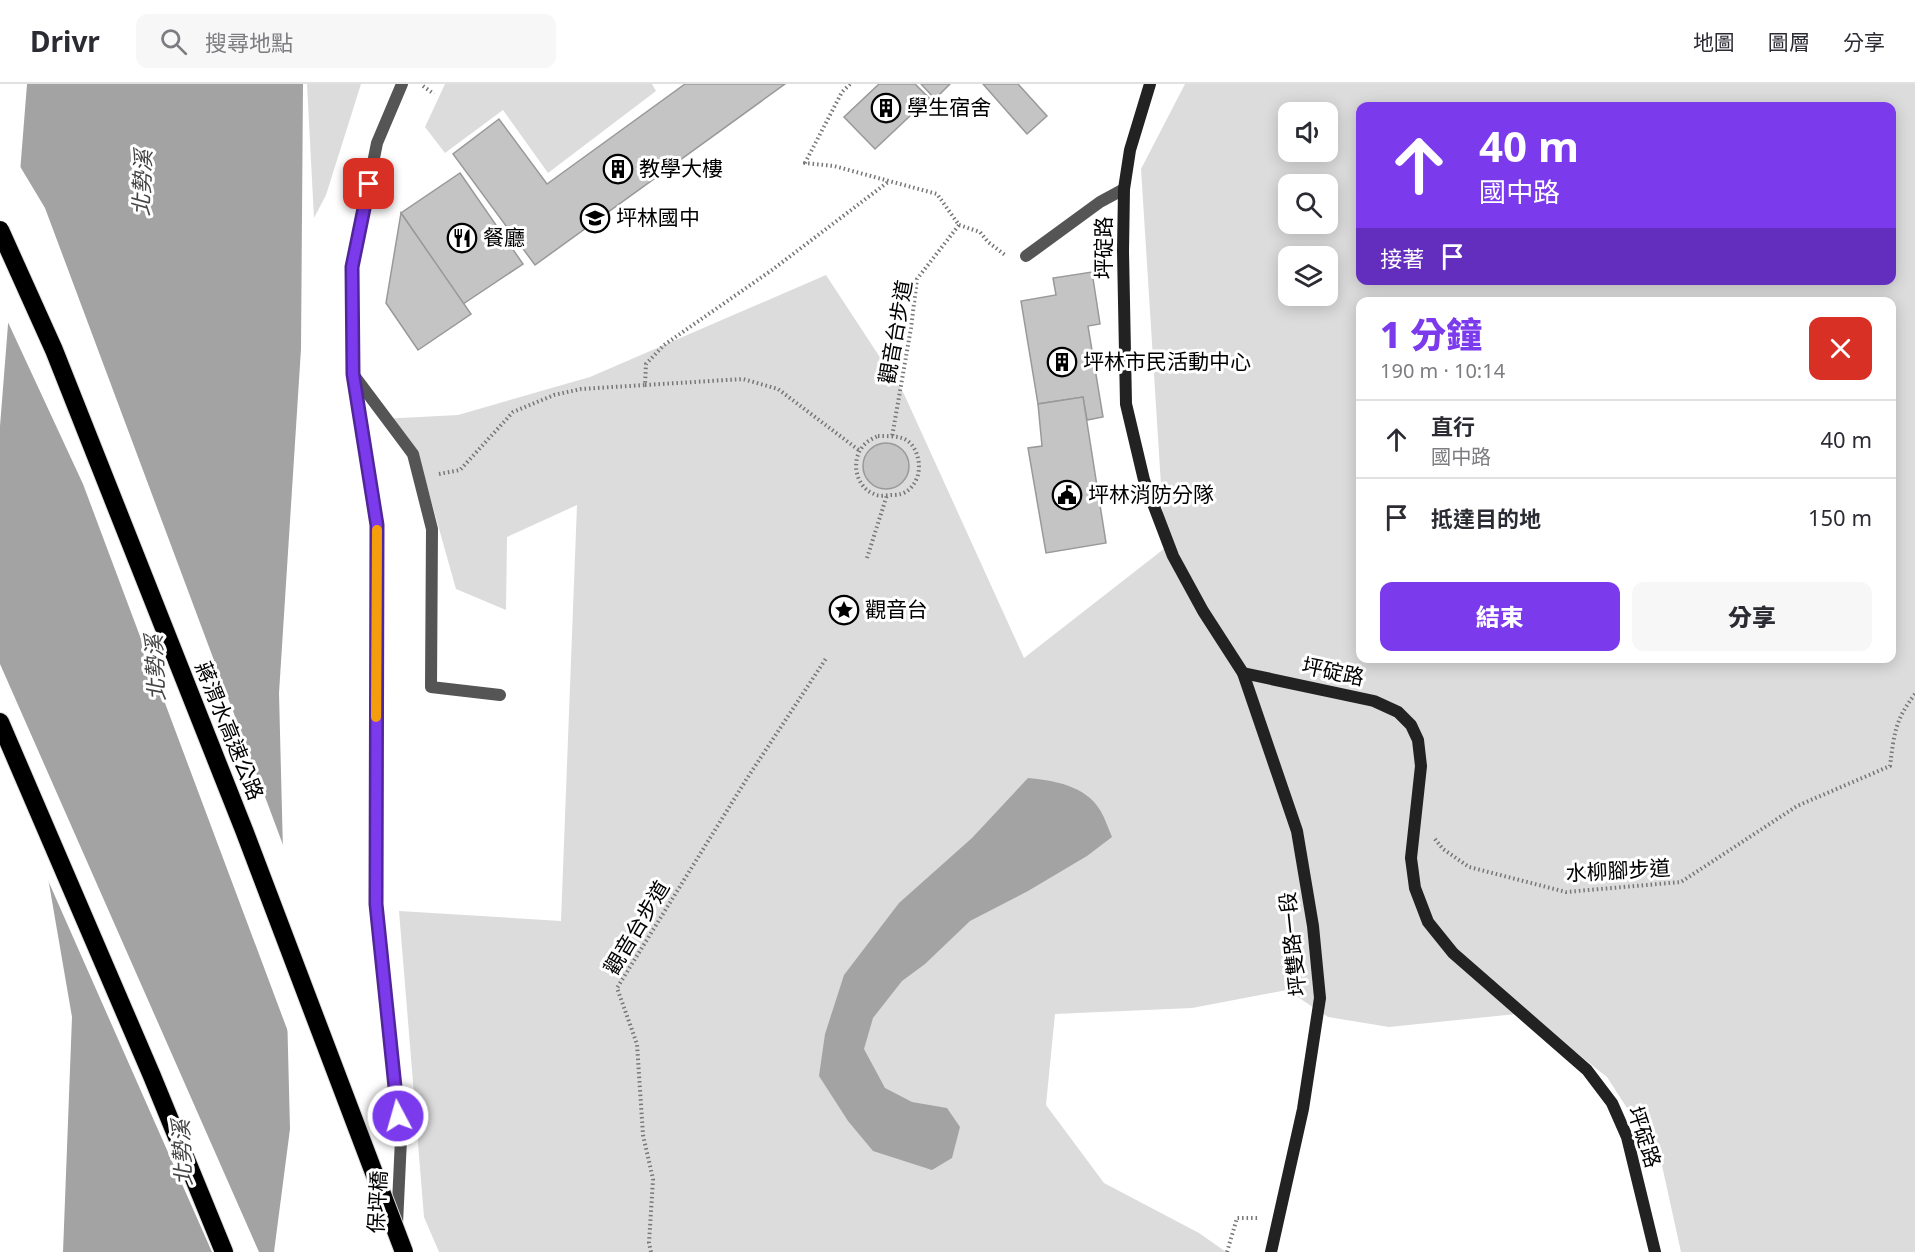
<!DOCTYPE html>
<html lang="zh-TW">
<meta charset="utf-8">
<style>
body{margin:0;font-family:"Noto Sans","Noto Sans TC",sans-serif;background:#f7f7f7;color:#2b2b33;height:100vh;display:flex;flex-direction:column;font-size:22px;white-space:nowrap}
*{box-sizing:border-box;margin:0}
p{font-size:20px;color:#7c7c81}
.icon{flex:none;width:33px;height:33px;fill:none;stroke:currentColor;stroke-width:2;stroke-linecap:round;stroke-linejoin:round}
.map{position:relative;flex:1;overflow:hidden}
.panel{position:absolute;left:1356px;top:213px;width:540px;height:366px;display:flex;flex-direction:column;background:#fff;border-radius:12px;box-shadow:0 3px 15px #0003}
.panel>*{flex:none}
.hud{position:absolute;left:1356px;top:18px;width:540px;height:183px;border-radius:12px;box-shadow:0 3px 15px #0003;background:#7c3aed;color:#fff;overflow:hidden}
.tools{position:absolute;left:1278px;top:18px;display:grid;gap:12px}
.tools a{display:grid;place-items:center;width:60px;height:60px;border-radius:12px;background:#fff;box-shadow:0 3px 15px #0003;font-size:30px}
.pin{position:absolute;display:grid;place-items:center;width:51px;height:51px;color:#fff;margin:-26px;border-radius:12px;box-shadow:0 3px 9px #0006}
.me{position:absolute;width:66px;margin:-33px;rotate:354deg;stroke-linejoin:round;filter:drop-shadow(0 0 4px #0008)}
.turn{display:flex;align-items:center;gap:21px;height:126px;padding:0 24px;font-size:27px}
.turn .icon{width:78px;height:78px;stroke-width:2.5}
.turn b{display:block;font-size:42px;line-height:51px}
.then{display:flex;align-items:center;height:57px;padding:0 24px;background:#0003;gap:12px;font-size:22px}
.round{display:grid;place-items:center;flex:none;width:63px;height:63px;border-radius:12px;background:#f7f7f7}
.summary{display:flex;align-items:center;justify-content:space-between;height:102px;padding:0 24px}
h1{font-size:36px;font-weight:800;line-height:45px;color:#7c3aed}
.button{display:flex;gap:12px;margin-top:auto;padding:12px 24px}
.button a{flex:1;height:69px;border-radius:12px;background:#7c3aed;color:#fff;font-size:24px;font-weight:800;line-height:69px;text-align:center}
.button a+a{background:#f7f7f7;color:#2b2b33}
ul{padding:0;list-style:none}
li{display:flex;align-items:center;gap:18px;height:78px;padding:0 24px;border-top:2px solid #e1e1e2}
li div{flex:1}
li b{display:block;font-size:22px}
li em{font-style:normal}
header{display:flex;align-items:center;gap:36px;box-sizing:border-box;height:84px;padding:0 30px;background:#fff;border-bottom:2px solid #e1e1e2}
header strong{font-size:28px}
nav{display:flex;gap:33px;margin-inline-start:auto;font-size:21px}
.search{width:420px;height:54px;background:#f7f7f7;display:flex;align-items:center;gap:15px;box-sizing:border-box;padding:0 21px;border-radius:12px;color:#7c7c81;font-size:22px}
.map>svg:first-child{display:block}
.green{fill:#dcdcdc;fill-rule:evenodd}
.water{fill:#a3a3a3}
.pier{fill:#fff}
.building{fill:#c4c4c4;stroke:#999;stroke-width:1.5}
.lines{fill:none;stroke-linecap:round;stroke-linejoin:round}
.highway-casing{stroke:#dbdbdb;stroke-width:20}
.path{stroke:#777;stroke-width:4;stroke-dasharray:1.5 3;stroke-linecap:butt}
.lane{stroke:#555;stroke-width:12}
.street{stroke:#555;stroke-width:12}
.secondary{stroke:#222;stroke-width:12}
.highway{stroke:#000;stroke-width:18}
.highway-bridge-casing{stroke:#dbdbdb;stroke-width:20;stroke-linecap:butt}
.highway-bridge{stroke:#000;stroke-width:18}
.route-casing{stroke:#51269a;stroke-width:15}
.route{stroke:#7c3aed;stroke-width:10}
.slow{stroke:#f59e0b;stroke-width:10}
.labels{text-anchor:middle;stroke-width:6;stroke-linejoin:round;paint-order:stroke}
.poi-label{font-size:21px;fill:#000;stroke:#fff;text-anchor:start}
.street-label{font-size:21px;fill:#000;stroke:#fff}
.water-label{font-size:22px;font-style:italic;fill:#444;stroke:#fff}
</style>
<header>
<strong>Drivr</strong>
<div class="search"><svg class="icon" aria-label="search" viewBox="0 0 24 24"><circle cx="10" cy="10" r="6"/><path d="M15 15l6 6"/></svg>搜尋地點</div>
<nav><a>地圖</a><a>圖層</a><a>分享</a></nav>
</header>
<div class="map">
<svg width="1915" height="1168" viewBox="0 0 1915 1168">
<rect width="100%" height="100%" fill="#fff"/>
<g class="green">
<path d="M307 0H361L326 111 314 134Z"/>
<path d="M445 0H652L656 7 548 89 503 26 445 69 425 43Z"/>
<path d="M1185 0H1915V1168H1681L1661 1077 1607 993 1526 929 1389 943 1328 933 1287 906 1192 924 1055 930 1046 1021 1104 1099 1199 1149 1226 1168H439L424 1133 399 827 561 837 577 421 507 453 506 526 456 505 427 402 381 335 458 331 590 293 826 191 904 310 1024 574 1165 464 1141 85ZM1360 22H1892V196H1360ZM1288 28H1328V68H1288ZM1288 100H1328V140H1288ZM1288 172H1328V212H1288ZM1360 218H1892V574H1360Z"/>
</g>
<g class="water">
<path d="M27 0H303L301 265 279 609 290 1045 274 1168H63L72 933 36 724 0 593V342Z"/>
<path d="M1028 694C1053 696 1086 702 1100 726 1105 734 1108 744 1112 753L1087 772 1028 807 970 837 925 880 902 897 873 934 864 965 885 1004 912 1018 947 1024 960 1043 952 1074 932 1086 873 1067 848 1037 819 992 825 950 844 891 899 819 972 754Z"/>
</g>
<g class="pier">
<path d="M18 79 45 124 286 769 290 953 83 400 6 234Z"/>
<path d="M0 580 259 1168H212L43 785 33 724 0 604Z"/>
</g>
<g class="building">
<path d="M685 0H785L535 181 453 70 499 35 547 100Z"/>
<path d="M879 0H915L929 14 875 65 844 33Z"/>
<path d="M921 0H950L935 15Z"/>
<path d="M983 0H1018L1047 32 1027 50Z"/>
<path d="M460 89 523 180 463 220 401 129Z"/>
<path d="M401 129 471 230 418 266 386 219Z"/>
<path d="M1092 188 1100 240 1088 242 1103 333 1087 336 1083 313 1038 320 1021 217 1056 211 1053 194Z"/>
<path d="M1083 313 1106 459 1046 469 1028 364 1042 362 1038 320Z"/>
<circle cx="886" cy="382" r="23"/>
</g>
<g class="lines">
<g class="highway-casing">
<path id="highway" d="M0 638 152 992 224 1168"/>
</g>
<g class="path">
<path d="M850 0 842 8 805 79 834 82 937 110 959 141 917 195 911 244 892 353"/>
<path d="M423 2 434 10"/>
<path d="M959 141 980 148 988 158 1005 171"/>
<path d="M645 301 743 295 778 305 860 367"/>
<path d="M878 352C886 352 895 352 902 354 917 359 922 380 917 394 912 405 905 411 893 411 887 411 879 413 874 410 854 402 850 373 866 359 869 356 874 354 878 352Z"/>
<path d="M439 390 460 386 513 328 554 311 581 305 645 301 646 280 664 261 772 186 888 98"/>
<path d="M867 474 887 411"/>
<path d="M1435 755 1443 765 1469 783 1566 808 1681 798 1797 722 1890 682C1894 650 1895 636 1915 610"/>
<path d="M651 1168 649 1159 653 1095 643 1051 637 960 617 904 746 696 827 573"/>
<path d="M1227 1168 1237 1134H1258"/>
</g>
<g class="lane">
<path d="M1026 172 1100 118 1124 105"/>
<path d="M353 290 413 370 432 445 431 603 500 611"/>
</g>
<path class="street" d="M397 1140 401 1055 376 820 377 441 353 290 352 183 377 59 402 0"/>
<g class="secondary">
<path d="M1150 0 1130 66 1124 105 1123 167 1126 320 1144 396 1173 472 1203 527 1243 589 1297 747 1313 842 1320 914 1303 1025 1271 1168"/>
<path d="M1243 589 1374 617 1398 628 1411 641 1418 656 1421 682 1411 774 1415 804 1428 838 1453 869 1587 986 1612 1019 1627 1053 1655 1168"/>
</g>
<use href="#highway" class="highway"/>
<g class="highway-bridge-casing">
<path id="highway-bridge" d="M0 146 54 266 244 746 404 1168"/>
</g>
<use href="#highway-bridge" class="highway-bridge"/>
</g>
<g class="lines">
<g class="route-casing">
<path id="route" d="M369 100 352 183 353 290 377 441 376 820 398 1032"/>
</g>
<use href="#route" class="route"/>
<path class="slow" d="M376 633 377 446"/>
</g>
<defs>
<g id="building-ring" transform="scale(1.5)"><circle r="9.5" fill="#fff" stroke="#000" stroke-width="1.5"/><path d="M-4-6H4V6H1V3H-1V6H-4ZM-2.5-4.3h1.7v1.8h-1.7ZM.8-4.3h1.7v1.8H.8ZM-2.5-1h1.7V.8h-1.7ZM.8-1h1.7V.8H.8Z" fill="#000"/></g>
<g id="school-ring" transform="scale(1.5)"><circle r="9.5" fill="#fff" stroke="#000" stroke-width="1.5"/><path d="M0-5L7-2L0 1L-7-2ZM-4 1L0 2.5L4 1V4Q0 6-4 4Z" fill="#000"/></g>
<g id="restaurant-ring" transform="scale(1.5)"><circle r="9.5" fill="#fff" stroke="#000" stroke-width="1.5"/><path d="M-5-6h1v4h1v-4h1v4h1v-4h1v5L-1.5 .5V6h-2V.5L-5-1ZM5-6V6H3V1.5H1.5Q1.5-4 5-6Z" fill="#000"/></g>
<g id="civic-ring" transform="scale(1.5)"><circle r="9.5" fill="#fff" stroke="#000" stroke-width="1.5"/><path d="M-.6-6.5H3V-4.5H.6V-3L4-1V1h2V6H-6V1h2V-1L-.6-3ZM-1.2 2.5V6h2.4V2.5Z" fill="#000"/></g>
<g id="sight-ring" transform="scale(1.5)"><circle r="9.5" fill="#fff" stroke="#000" stroke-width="1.5"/><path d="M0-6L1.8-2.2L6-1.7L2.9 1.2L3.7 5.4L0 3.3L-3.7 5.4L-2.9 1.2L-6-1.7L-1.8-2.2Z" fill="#000"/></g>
</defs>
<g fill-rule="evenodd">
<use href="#building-ring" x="886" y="24"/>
<use href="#building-ring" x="618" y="85"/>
<use href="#school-ring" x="595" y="134"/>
<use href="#restaurant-ring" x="462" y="154"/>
<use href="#building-ring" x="1062" y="278"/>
<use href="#civic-ring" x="1067" y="411"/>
<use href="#sight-ring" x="844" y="526"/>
</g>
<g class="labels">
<g class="poi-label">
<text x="907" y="31">學生宿舍</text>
<text x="639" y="92">教學大樓</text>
<text x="616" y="141">坪林國中</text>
<text x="483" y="161">餐廳</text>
<text x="1083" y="285">坪林市民活動中心</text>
<text x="1088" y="418">坪林消防分隊</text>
<text x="865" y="533">觀音台</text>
</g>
<g class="street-label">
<text transform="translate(1104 164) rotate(-90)" y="7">坪碇路</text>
<text transform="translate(896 248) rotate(-80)" y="7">觀音台步道</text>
<text transform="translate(1333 588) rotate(12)" y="7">坪碇路</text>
<text transform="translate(229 647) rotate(68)" y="7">蔣渭水高速公路</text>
<text transform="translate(1618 787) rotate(-3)" y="7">水柳腳步道</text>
<text transform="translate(637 844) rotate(-59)" y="7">觀音台步道</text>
<text transform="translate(1293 860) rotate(-96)" y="7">坪雙路一段</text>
<text transform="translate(1644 1053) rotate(72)" y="7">坪碇路</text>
<text transform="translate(378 1118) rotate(-87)" y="7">保坪橋</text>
</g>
<g class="water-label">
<text transform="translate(142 99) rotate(-88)" y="8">北勢溪</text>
<text transform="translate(155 584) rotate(-93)" y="8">北勢溪</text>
<text transform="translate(182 1069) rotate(-93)" y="8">北勢溪</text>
</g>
</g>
</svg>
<div class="tools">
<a><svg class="icon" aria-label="sound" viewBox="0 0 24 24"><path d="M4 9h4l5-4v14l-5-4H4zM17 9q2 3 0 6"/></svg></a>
<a><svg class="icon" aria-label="search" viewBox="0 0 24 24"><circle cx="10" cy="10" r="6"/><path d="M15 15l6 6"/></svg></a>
<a><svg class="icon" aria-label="layers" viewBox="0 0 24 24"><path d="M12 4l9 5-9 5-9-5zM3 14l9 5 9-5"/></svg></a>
</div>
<div class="pin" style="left:369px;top:100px;background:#d93025"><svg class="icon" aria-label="arrive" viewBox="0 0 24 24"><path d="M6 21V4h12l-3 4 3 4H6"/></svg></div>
<svg class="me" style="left:398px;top:1032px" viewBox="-20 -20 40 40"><circle r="17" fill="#7c3aed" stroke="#fff" stroke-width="3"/><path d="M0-11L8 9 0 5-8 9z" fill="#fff"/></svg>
<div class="hud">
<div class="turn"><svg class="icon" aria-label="ahead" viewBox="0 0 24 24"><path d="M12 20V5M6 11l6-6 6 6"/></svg><div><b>40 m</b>國中路</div></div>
<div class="then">接著<svg class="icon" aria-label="arrive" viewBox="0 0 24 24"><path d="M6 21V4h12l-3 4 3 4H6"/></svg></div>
</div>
<section class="panel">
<div class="summary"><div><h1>1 分鐘</h1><p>190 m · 10:14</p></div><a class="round" style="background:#d93025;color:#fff"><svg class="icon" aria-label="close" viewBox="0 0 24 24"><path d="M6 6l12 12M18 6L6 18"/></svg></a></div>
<ul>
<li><svg class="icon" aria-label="ahead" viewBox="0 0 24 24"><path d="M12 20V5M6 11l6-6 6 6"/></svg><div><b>直行</b><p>國中路</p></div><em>40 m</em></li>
<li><svg class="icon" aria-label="arrive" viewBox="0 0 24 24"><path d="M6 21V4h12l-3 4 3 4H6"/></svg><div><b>抵達目的地</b></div><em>150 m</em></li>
</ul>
<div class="button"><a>結束</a><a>分享</a></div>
</section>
</div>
